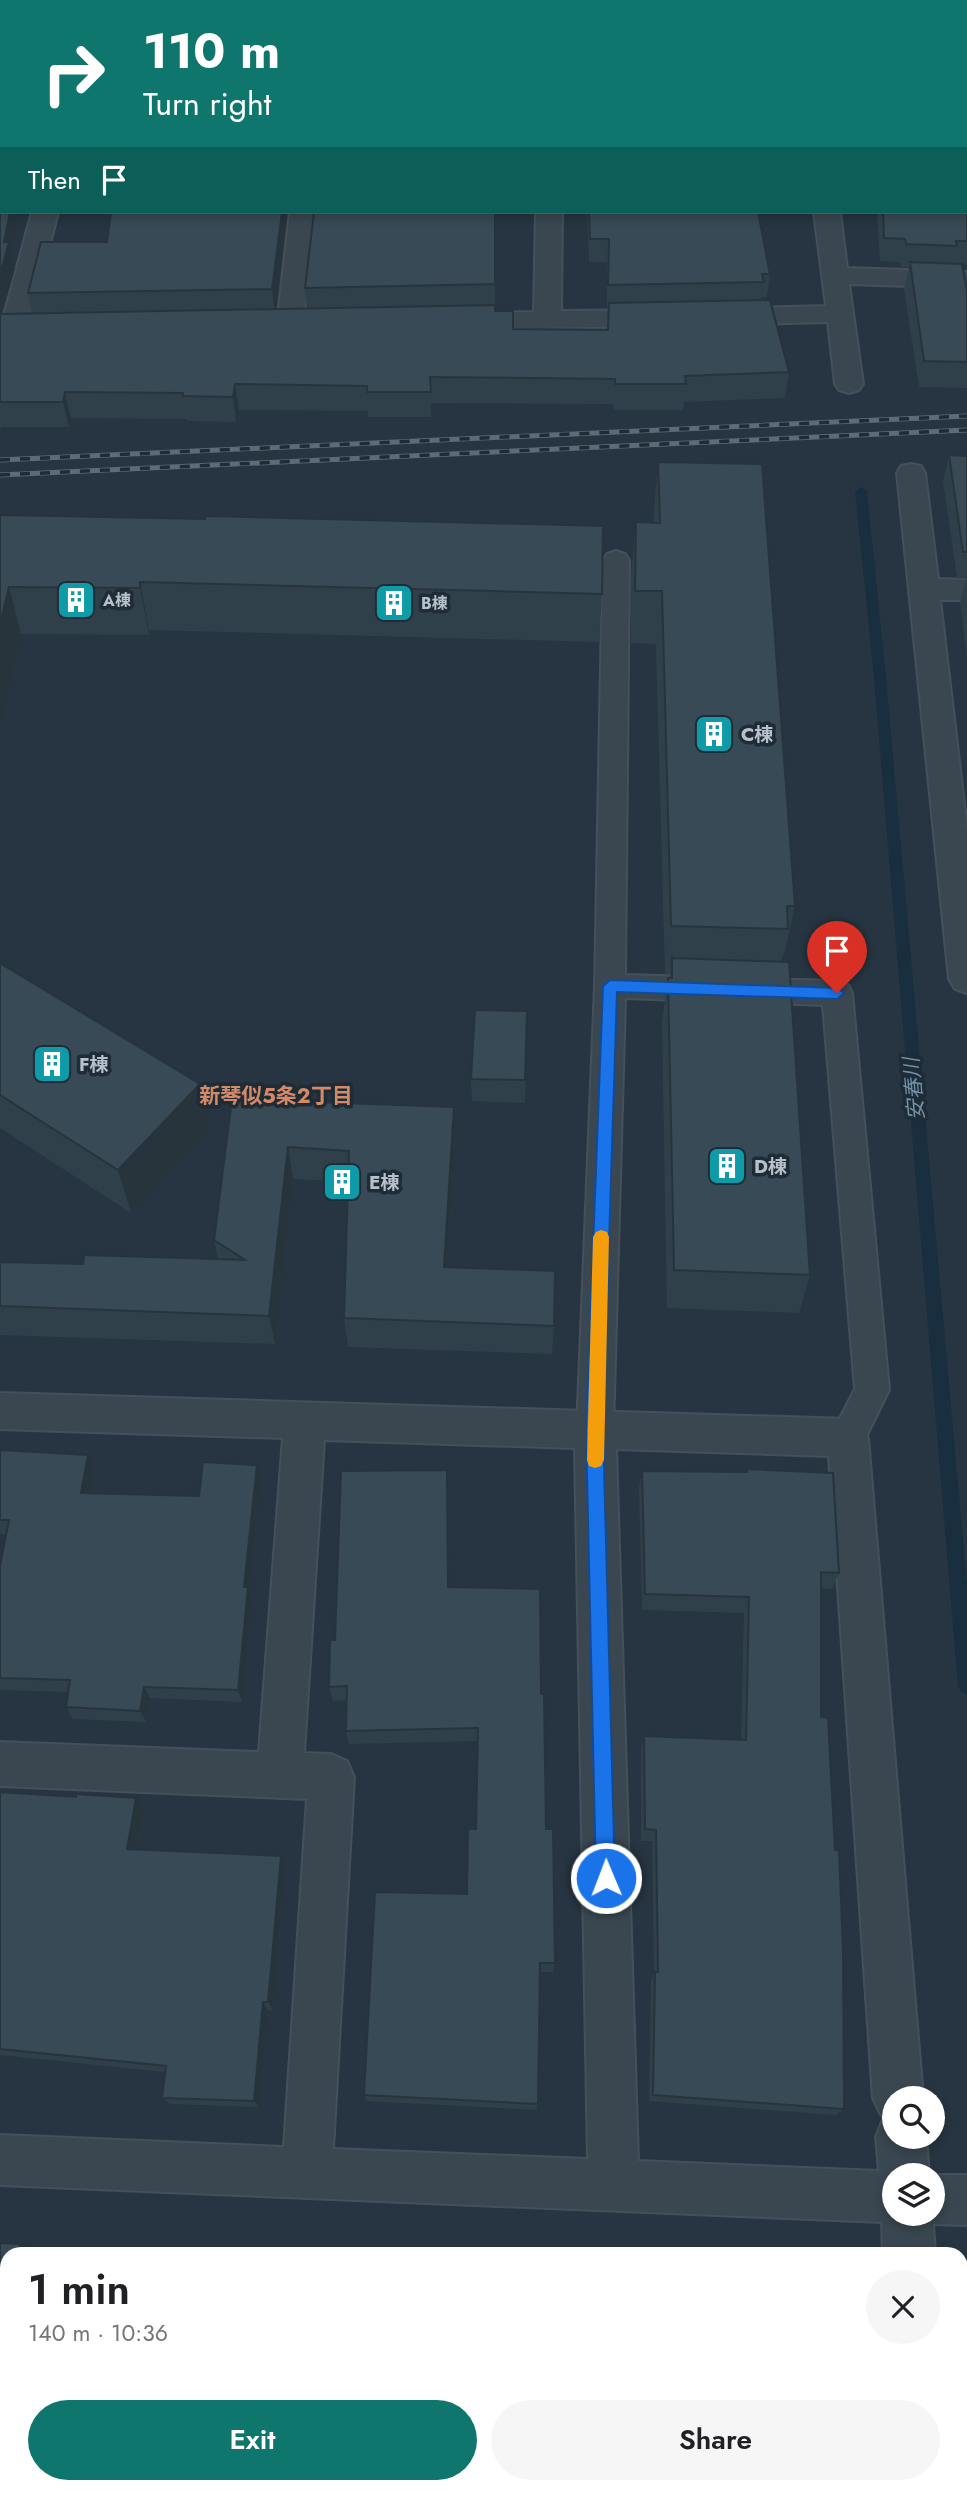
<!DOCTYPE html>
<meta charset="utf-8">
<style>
body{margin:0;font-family:Jost,"Noto Sans JP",sans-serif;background:#f6f6f6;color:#202124;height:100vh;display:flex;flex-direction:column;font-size:26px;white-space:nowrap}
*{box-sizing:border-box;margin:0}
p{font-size:23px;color:#757577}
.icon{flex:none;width:38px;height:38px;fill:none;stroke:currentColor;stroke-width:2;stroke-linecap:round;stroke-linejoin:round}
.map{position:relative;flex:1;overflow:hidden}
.panel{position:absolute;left:0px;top:2247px;width:968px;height:247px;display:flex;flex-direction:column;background:#fff;border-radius:21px 21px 0 0;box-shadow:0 4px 10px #0003}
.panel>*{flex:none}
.top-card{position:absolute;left:0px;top:0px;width:968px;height:214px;box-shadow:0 4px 10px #0003;background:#0f766e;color:#fff;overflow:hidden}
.tools{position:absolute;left:882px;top:2086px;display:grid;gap:14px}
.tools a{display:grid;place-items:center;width:63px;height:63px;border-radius:50%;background:#fff;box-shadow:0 4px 10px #0003;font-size:35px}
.pin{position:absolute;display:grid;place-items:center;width:60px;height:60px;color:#fff;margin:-72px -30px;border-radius:50% 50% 50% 0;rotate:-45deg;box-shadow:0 0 7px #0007}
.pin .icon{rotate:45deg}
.me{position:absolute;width:77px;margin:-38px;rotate:359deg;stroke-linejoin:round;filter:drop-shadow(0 0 5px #0008)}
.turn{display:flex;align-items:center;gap:24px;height:147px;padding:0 28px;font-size:32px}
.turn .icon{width:91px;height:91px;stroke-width:2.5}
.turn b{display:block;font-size:49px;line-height:60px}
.then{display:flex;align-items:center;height:66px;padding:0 28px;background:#0003;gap:14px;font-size:26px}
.round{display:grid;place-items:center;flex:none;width:74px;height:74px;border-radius:37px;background:#f6f6f6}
.overview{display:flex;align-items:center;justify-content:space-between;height:119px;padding:0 28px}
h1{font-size:42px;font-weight:600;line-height:52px}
.cta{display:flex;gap:14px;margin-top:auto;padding:14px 28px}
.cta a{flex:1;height:80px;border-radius:42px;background:#0f766e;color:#fff;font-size:28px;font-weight:600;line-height:80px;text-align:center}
.cta a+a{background:#f6f6f6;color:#202124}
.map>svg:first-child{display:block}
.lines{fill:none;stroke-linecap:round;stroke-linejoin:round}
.stream{fill:#192e3f;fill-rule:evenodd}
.service-casing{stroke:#44505a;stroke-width:4}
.minor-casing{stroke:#44505a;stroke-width:4}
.service{fill:#3a4750;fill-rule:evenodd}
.minor{fill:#3a4750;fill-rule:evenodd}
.rail-casing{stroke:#5d6b77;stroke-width:5}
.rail{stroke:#1f2c36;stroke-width:3.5;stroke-dasharray:10;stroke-linecap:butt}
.wall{fill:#30404a}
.shaded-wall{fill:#27343c}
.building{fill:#384a56;stroke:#27343c;stroke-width:2}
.route{fill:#1a73e8;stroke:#114b97;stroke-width:2}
.slow{fill:#f59e0b}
.labels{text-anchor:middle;stroke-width:7;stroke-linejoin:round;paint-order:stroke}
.far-poi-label{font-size:16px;font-weight:bold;fill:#b7c1cb;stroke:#1f2c36;text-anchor:start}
.poi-label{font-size:19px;font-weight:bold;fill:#b7c1cb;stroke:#1f2c36;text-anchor:start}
.water-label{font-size:21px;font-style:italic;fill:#7191a9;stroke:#1f2c36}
.neighbourhood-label{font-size:21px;font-weight:bold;fill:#d48969;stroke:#1f2c36}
</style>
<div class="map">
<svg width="967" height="2493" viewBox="0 0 967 2493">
<rect width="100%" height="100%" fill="#263541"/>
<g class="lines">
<path class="stream" d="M861 487 867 491 886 678 967 1585V1695L961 1692 958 1686 874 678 855 491Z"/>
<g class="service-casing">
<path id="service" d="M616 551 625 554 629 560 625 975 837 981 848 985 852 993 889 1390 860 1449 848 1454 836 1449 830 1438 855 1389 823 1005 625 998 613 1430 607 1441 595 1446 583 1441 577 1430 595 986 603 560 607 554Z"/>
</g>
<g class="minor-casing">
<g id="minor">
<path d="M317 0H339L316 2Z"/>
<rect x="542" y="0" width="22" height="2"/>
<path d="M32 212H58L28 330 24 336 14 338 4 336 0 330Z"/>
<path d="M290 212H316L303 324 300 330 290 332 280 330 277 324Z"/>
<path d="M536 212H562L561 311 660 310 669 312 673 318 669 324 660 326 461 329 451 327 448 321 451 315 461 313 534 312Z"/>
<path d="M814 212H840L847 268 967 272V288L849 284 863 384 859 390 849 393 839 390 835 384 828 322 720 325 711 323 707 317 711 311 720 309 826 306Z"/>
<path d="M911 464 921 466 925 473 938 579 967 580V600H940L967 829V993L955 989 949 979 897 473 901 466Z"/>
<path d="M0 1393 848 1419 862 1425 868 1438 923 2098H894V2137H926L929 2175H894V2214H933V2175H929H967V2225L933 2224 935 2254H883L882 2222 0 2185V2135L284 2147 307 1799 0 1786V1742L259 1752 283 1438 0 1429ZM324 1440 575 1448 588 2159 333 2149 354 1777 347 1761 331 1754 304 1753ZM616 1449 829 1456 873 2098 881 2115 887 2118 883 2119 876 2137 879 2171 638 2161Z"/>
<path d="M897 2487H951L952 2493H898Z"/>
</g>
</g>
<use href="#service" class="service"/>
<use href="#minor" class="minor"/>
<g class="rail-casing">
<g id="rail">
<path d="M0 460 967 416"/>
<path d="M0 475 967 430"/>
</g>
</g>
<use href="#rail" class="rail"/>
</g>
<g class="wall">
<path d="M556 0H967V265L962 264 967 291V388L919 387 904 289 909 267H901L900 262 880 261 877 212H966V2H556Z"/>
<path d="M0 202 18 228 12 256 15 268 2 314H32L28 293 107 242 111 212H287L275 309H307L305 288 495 212V311L513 329 607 330 608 307 607 308V262H589L587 212H758L770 274 767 297H761V300L789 372 785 398 684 402 683 410H614L613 404 431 403V417H368V411L239 410 236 422 187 421V419L71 418 69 427H1L0 431Z"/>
<path d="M949 455 967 456V656L960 603 966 579 957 577 943 481Z"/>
<path d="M658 462 795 906 784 954H783L781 962 810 1275 799 1313 667 1308 662 1022 668 978H669L670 974H665L656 644 631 643V575L636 522 653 523Z"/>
<path d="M0 515 602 594 599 642 149 630V635L21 634 0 732Z"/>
<path d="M0 963 200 1084 210 1129 131 1213 0 1128Z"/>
<path d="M527 1011 525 1103 472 1101 471 1079Z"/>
<path d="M232 1099 455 1139 447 1267 554 1326 552 1354 348 1347 344 1318 348 1182 293 1179 275 1344 0 1335V1262L83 1264 218 1259 214 1240Z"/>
<path d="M0 1450 94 1470 90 1493 199 1496 257 1465 261 1480 249 1590 252 1601 242 1702 150 1698 146 1722 73 1719 66 1707 68 1692 0 1690V1566L6 1534H0Z"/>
<path d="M747 1469 839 1573 832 1589 821 1588V1717L844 2109 835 2115 649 2101 651 1981 654 1974 652 1841H641V1749L644 1736 741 1740 744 1613 642 1610 639 1488 642 1471 746 1472Z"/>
<path d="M448 1488V1587L541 1694 546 1829 555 1963 553 1972H540L538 2104 536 2110 367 2101 364 2095 467 1894 476 1829 478 1741 349 1744 346 1731 347 1700 333 1701 329 1687 335 1640Z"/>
<path d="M0 1792 143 1810 137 1850 281 1856 285 1867 273 2011 268 2010 259 2107 170 2104 162 2098 165 2072 0 2055Z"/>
</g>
<g class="shaded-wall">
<path d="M1 86 2 91V135L0 145Z"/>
<path d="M10 212H14L18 228 12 256 15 268 0 320V275L4 242Z"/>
<path d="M282 212H287L275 314 272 289Z"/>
<path d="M235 384 239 410 236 422 233 397Z"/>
<path d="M65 392 71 418 69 427 63 402Z"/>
<path d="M140 582 149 630V635L140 588Z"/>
<path d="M9 587 21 634 0 732V624Z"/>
<path d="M200 1084 210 1129 131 1213 118 1170Z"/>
<path d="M454 1107 455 1139 445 1296 444 1267Z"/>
<path d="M288 1147 293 1179 275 1344 269 1316Z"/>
<path d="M88 1455 94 1470 88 1507 81 1493Z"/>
<path d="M257 1465 261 1480 249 1590 252 1601 242 1702 238 1690 244 1587Z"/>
<path d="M144 1687 150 1698 146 1722 140 1711Z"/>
<path d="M136 1798 143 1810 135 1861 127 1849Z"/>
<path d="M281 1856 285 1867 273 2011 268 2002Z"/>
<path d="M263 2002 268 2010 259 2107 254 2101Z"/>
<path d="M20 2244 31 2247 30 2254H19Z"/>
<path d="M7 2335V2420L0 2470V2384Z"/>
</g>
<g class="building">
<path d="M0 0H302V2H2V86H1L0 90Z"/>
<rect x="443" y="0" width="51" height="2"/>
<path d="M558 0H967V241H956L957 246 906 244 905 239 884 238 883 212H966V2H558Z"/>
<path d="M0 202H2V212H10L4 242H9L0 275Z"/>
<path d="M111 212H282L272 289 28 293 41 242H107Z"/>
<path d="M314 212H495V284L305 288Z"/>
<path d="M589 212H758L770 274H762L764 282 608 285 609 239H590Z"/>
<path d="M910 262 962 264 967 291V362L924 361Z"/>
<path d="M770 300 789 372 685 376 686 384H615V379L430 377 431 392H367V386L235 384 233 397 183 396V393L65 392 63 402H0V314L495 305V311H513V329L608 330 609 303Z"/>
<path d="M949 455 967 456V552H963Z"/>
<path d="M658 462 762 464 795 906H787L788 929 671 926 662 591H635L636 522 660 523Z"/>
<path d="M0 515 205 519V516L603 526 602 594 140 582V588L9 587 0 624Z"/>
<path d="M672 958 789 962 810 1275 674 1270 668 978H672Z"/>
<path d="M0 963 200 1084 118 1170 0 1095Z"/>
<path d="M475 1010 527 1011 525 1080 471 1079Z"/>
<path d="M232 1099 454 1107 444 1267 555 1271 554 1326 344 1318 349 1151 288 1147 269 1316 0 1306V1262L83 1264 84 1255 245 1260 214 1240Z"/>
<path d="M0 1450 88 1455 81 1493 199 1496 203 1462 257 1465 244 1587H248L238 1690 144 1687 140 1711 66 1707 70 1680 0 1678V1566L9 1520H0Z"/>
<path d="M747 1469 833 1473 839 1573 821 1572V1717L828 1718 835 1850H839L843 1949 844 2109 653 2095 655 1972H658L656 1830 645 1829 644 1736 746 1740 749 1597 645 1594 642 1471 747 1472Z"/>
<path d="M447 1470 448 1587 540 1589 541 1694H544L546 1829H553L555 1963H540L538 2104 364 2095 375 1892 467 1894 468 1829H476L478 1728 346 1731 347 1686 329 1687 330 1640H335L341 1471Z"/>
<path d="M0 1792 76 1797V1794L136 1798 127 1849 281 1856 268 2002H263L254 2101 162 2098 166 2066 0 2049Z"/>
<path d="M0 2243 20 2244 19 2254H7V2335L0 2384Z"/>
<rect x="312" y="2487" width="226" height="6"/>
</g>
<path class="route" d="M610 980 837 988 844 993 837 999 617 992 603 1430 615 1878 613 1885 606 1888 599 1885 596 1878 586 1430 603 986Z"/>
<path class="slow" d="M601 1230 607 1232 609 1237 604 1460 601 1466 595 1468 589 1466 587 1460 593 1237 596 1232Z"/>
<defs>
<g id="building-square" transform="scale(2.0125)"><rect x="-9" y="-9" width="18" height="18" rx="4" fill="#0f9aa8" stroke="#1f2c36"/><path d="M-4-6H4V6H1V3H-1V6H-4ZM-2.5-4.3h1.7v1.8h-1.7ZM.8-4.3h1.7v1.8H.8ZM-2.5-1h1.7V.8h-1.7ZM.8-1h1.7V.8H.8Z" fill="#fff"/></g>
</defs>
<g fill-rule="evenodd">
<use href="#building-square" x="76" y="600"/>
<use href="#building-square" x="394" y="603"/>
<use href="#building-square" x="714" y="734"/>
<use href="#building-square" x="52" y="1064"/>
<use href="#building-square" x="727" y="1166"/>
<use href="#building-square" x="342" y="1182"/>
</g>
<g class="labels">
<g class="far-poi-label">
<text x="103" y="606">A棟</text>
<text x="421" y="609">B棟</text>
</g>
<g class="poi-label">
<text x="741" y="741">C棟</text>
<text x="79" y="1071">F棟</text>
<text x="754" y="1173">D棟</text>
<text x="369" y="1189">E棟</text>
</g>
<g class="water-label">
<text transform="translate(914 1089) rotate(-95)" y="7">安春川</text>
</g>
<g class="neighbourhood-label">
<text x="276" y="1103">新琴似5条2丁目</text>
</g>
</g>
</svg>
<div class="tools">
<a><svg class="icon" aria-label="search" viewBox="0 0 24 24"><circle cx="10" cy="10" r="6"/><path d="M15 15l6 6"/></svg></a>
<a><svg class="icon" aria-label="layers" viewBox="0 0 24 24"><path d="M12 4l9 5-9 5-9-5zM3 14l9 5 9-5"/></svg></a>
</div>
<div class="pin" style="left:837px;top:993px;background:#d93025"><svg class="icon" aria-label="arrive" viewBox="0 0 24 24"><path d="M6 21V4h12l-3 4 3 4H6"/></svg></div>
<svg class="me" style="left:606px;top:1878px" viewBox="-20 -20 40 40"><circle r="17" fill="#1a73e8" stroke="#fff" stroke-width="3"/><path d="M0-11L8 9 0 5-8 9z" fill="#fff"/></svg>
<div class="top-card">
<div class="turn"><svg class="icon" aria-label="right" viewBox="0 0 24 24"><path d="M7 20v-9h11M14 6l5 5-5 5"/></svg><div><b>110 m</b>Turn right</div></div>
<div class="then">Then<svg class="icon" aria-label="arrive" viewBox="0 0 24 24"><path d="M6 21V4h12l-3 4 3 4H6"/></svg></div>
</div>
<section class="panel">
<div class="overview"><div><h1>1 min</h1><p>140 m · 10:36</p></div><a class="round"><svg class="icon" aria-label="close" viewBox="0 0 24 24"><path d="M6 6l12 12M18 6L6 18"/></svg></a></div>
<div class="cta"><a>Exit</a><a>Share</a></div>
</section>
</div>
